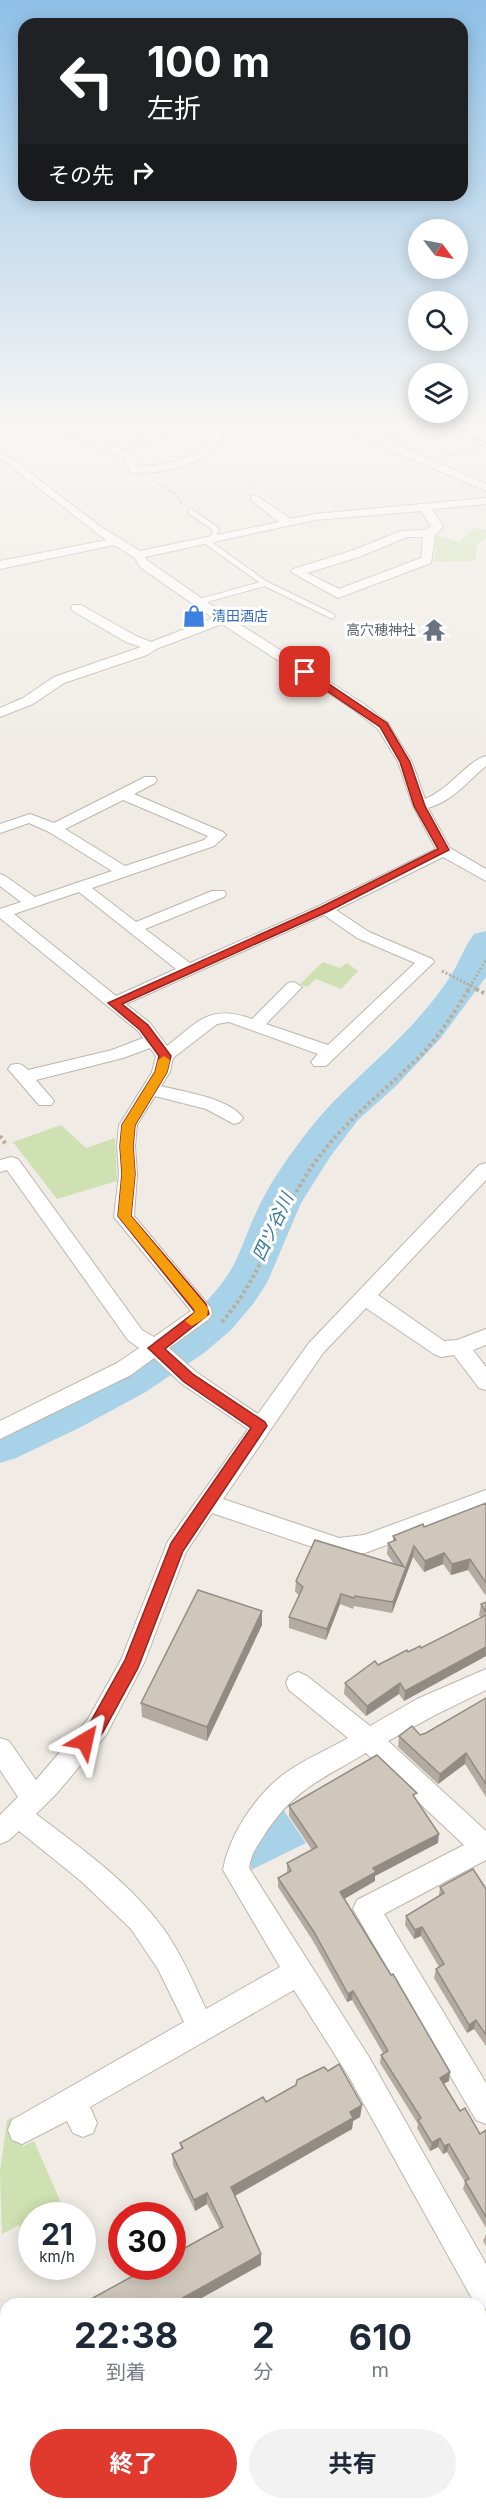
<!DOCTYPE html>
<html lang="ja">
<meta charset="utf-8">
<style>
body{margin:0;font-family:Inter,"Noto Sans JP",sans-serif;background:#f2f2f3;color:#1f2937;height:100vh;display:flex;flex-direction:column;font-size:22px;white-space:nowrap}
*{box-sizing:border-box;margin:0}
p{font-size:20px;color:#747a83}
.icon{flex:none;width:33px;height:33px;fill:none;stroke:currentColor;stroke-width:2;stroke-linecap:round;stroke-linejoin:round}
.map{position:relative;flex:1;overflow:hidden}
.panel{position:absolute;left:0px;top:2298px;width:486px;height:212px;display:flex;flex-direction:column;background:#fff;border-radius:18px 18px 0 0;box-shadow:0 3px 15px #0003}
.panel>*{flex:none}
.banner{position:absolute;left:18px;top:18px;width:450px;height:183px;border-radius:18px;box-shadow:0 3px 15px #0003;background:#202124;color:#fff;overflow:hidden}
.needle{width:39px;rotate:122deg}
.buttons{position:absolute;left:408px;top:219px;display:grid;gap:12px}
.buttons a{display:grid;place-items:center;width:60px;height:60px;border-radius:50%;background:#fff;box-shadow:0 3px 15px #0003;font-size:30px}
.speed{position:absolute;left:18px;top:2202px;display:flex;gap:12px;font-size:30px;font-weight:700;text-align:center}
.speed>*{display:grid;place-content:center;width:78px;height:78px;border-radius:50%;background:#fff;box-shadow:0 3px 15px #0003;line-height:1}
.speed small{font-size:15px;font-weight:400}
.speed .limit{border:9px solid #d22;background:#fff;color:#111}
.pin{position:absolute;display:grid;place-items:center;width:51px;height:51px;color:#fff;margin:-26px;border-radius:12px;box-shadow:0 3px 9px #0006}
.me{position:absolute;width:66px;margin:-33px;rotate:36deg;stroke-linejoin:round;filter:drop-shadow(0 0 4px #0008)}
.turn{display:flex;align-items:center;gap:21px;height:126px;padding:0 30px;font-size:27px}
.turn .icon{width:78px;height:78px;stroke-width:2.5}
.turn b{display:block;font-size:42px;line-height:51px}
.then{display:flex;align-items:center;height:57px;padding:0 30px;background:#0003;gap:12px;font-size:22px}
.eta{display:flex;justify-content:space-evenly;align-items:center;height:102px;text-align:center}
.eta b{font-size:36px;font-weight:700;line-height:42px}
.action{display:flex;gap:12px;margin-top:auto;padding:12px 30px}
.action a{flex:1;height:69px;border-radius:36px;background:#e0392d;color:#fff;font-size:24px;font-weight:700;line-height:69px;text-align:center}
.action a+a{background:#f2f2f3;color:#1f2937}
.map>svg:first-child{display:block}
.green{fill:#cfe0b2}
.water{fill:#a8d2e7}
.lines{fill:none;stroke-linecap:round;stroke-linejoin:round}
.river{fill:#a8d2e7;fill-rule:evenodd}
.service-casing{stroke:#bdb6ac;stroke-width:7}
.minor-casing{stroke:#bdb6ac;stroke-width:2}
.path-far2{stroke:#baad9c;stroke-width:2;stroke-dasharray:1.5 1.5;stroke-linecap:butt}
.path-far1{stroke:#baad9c;stroke-width:3;stroke-dasharray:2 2;stroke-linecap:butt}
.path{stroke:#baad9c;stroke-width:4;stroke-dasharray:3 3;stroke-linecap:butt}
.service{stroke:#fff;stroke-width:5}
.minor{fill:#fff;fill-rule:evenodd}
.rail-casing{stroke:#949494;stroke-width:4.5}
.rail{stroke:#fff;stroke-width:3;stroke-dasharray:8;stroke-linecap:butt}
.wall{fill:#b3aba2}
.shaded-wall{fill:#928b84}
.building{fill:#d0c7bc;stroke:#928b84;stroke-width:1.5}
.route{fill:#e0392d;stroke:#92251d;stroke-width:1.5}
.slow{fill:#f59e0b}
.labels{text-anchor:middle;stroke-width:6;stroke-linejoin:round;paint-order:stroke}
.far-shop-label{font-size:14px;fill:#366cbe;stroke:#fff;text-anchor:start}
.far-worship-label{font-size:14px;fill:#5b616d;stroke:#fff;text-anchor:end}
.water-label{font-size:18px;font-style:italic;fill:#3a7999;stroke:#fff}
</style>
<div class="map">
<svg width="486" height="2509" viewBox="0 0 486 2509">
<rect width="100%" height="100%" fill="#f0ece5"/>
<g class="green">
<path d="M473 528 486 530V538L477 544 476 561 434 562 436 535 459 542Z"/>
<path d="M323 962 340 968 347 963 358 971 341 989 316 979 307 987 300 984Z"/>
<path d="M61 1125 86 1148 115 1138 117 1181 57 1199 13 1142Z"/>
<path d="M12 2117 23 2146 34 2141 64 2210 53 2215 32 2216 31 2226 22 2231 19 2225 2 2234 0 2172 7 2120Z"/>
</g>
<path class="water" d="M282 1808 306 1843 251 1870V1853Z"/>
<g class="lines">
<path class="river" d="M486 931V977L440 1039 396 1086 358 1120 330 1157 301 1203 267 1283 253 1304 231 1330 204 1353 144 1393 79 1428 16 1458 0 1463V1425C74 1390 183 1344 229 1273 240 1256 246 1234 255 1215 268 1185 288 1157 308 1131 339 1091 379 1061 413 1024 426 1009 439 994 450 977 459 963 464 947 474 934Z"/>
<g class="service-casing">
<g id="service">
<path d="M191 512 216 529 212 541"/>
<path d="M207 542 266 584 332 616"/>
<path d="M198 602 263 584"/>
</g>
</g>
<g class="minor-casing">
<g id="minor">
<path d="M195 422 221 425 235 422H252L225 430C220 438 216 448 209 454 195 466 149 476 131 472L124 458 59 431 60 429H68L109 445ZM198 427 215 430C210 436 207 445 201 450 185 461 158 466 139 467L133 454 119 449Z"/>
<path d="M317 422H331L374 436 405 426 400 422H412L418 425V429L384 439 486 484V491L370 441Z"/>
<path d="M0 450 101 527 140 551 279 522 251 500V496L255 495 291 519 315 514 486 498V504L432 509 443 527 435 535 431 563 338 598 291 572 293 569 351 551 401 531 426 530 431 526 421 511 315 520 145 557 148 561 227 616 364 704 388 723 412 762 425 799C450 789 467 761 486 756V766C465 783 456 799 428 808L450 848 486 869V881L443 857 336 910 369 932 432 959 434 962 326 1066H314L311 1062 318 1054 229 1022 217 1024 173 1058 170 1072 161 1086C183 1092 230 1098 243 1118L240 1122 234 1124 206 1109 155 1096 137 1125 135 1146 137 1174 134 1216 211 1308 212 1314 209 1319 169 1348 196 1372 258 1414 309 1343 479 1165 486 1163V1180L378 1295 444 1341 457 1340 486 1329V1345L473 1350 486 1367V1390L479 1388 454 1355 441 1357 434 1354 366 1308 323 1353 223 1499 339 1538 364 1535 486 1490V1508L365 1553 339 1556 212 1513 186 1552 144 1663 106 1735 57 1793 36 1814C81 1848 129 1882 163 1928 181 1953 193 1982 206 2009L280 1967 223 1870C229 1835 255 1796 284 1774 303 1760 327 1750 348 1738L289 1690 286 1683 289 1676 298 1672 307 1676 370 1726 417 1699 486 1669V1690L435 1715 388 1741 486 1831V1860L384 1914 486 2083V2124L476 2120 353 1909 357 1900 464 1845 366 1753C322 1779 294 1789 265 1834 257 1846 251 1854 249 1868L369 2057 486 2264V2309L480 2307V2304H475L349 2077 294 1990 90 2107 97 2123 93 2133 83 2137 73 2133 67 2121 22 2144 12 2140 8 2130 12 2120 184 2022 158 1969 131 1929 81 1881 19 1831 9 1840 0 1844V1815L18 1797 0 1770V1738L9 1741 36 1780 88 1719 121 1660 168 1541 248 1429 182 1384 154 1358 131 1375 0 1439V1421L117 1363 139 1348 128 1340 7 1170 0 1172V1160L11 1157 18 1159 142 1330 154 1337 191 1311 114 1217 119 1174 117 1146 119 1125 152 1072 156 1056 150 1048 123 1058 36 1080 54 1101 51 1105H39L8 1069 11 1065C19 1063 22 1064 28 1070L112 1050 143 1038 138 1031 0 918V909L21 902 0 886V874L5 876 35 897 112 871 49 832 29 823 0 833V824L30 814 54 823 145 777H155L157 780 155 783 134 794 223 832 226 835 214 846 92 888 136 922 212 891H224L226 894 224 897 145 929 190 963 319 906 436 849 413 806 398 762 378 729 354 710 222 624 156 649 147 655 64 683 33 704 0 717V708L23 698 54 677 141 647 126 642 73 611 71 608 73 605H81L136 636 151 642 213 618 140 567 134 557 114 545 0 569V561L106 540 0 458ZM407 537H423L421 558 339 589 307 573 359 557ZM123 800 208 836 204 840 125 866 65 829ZM79 892 176 969 116 996 14 914ZM324 915 357 938 415 963 328 1045 266 1024 302 987 294 982 288 983 252 1019C209 1004 199 1021 167 1046L150 1023 126 1004Z"/>
<path d="M6 2313V2346L0 2349V2316Z"/>
<path d="M0 2486 6 2488V2504H20L22 2509H0Z"/>
</g>
</g>
<g class="path-far2">
<path d="M446 454 469 449 480 451"/>
<path d="M158 484 176 495 182 504"/>
</g>
<g class="path-far1">
<path d="M442 971 479 990"/>
<path d="M468 990 486 960"/>
</g>
<g class="path">
<path d="M476 989 486 994"/>
<path d="M0 1136 7 1146"/>
<path d="M222 1322C263 1275 279 1212 316 1161 344 1122 383 1092 418 1058 438 1038 454 1013 469 989"/>
</g>
<use href="#service" class="service"/>
<use href="#minor" class="minor"/>
<g class="rail-casing">
<path id="rail" d="M454 422 486 446"/>
</g>
<use href="#rail" class="rail"/>
</g>
<g class="wall">
<path d="M486 1503V1596L468 1570 451 1575 443 1564 424 1572 413 1557 392 1613 354 1606 353 1609 340 1604 326 1640 289 1628V1617L299 1595 295 1592 296 1581 394 1564 387 1554 388 1543 393 1542V1536L424 1527Z"/>
<path d="M486 1602V1656L404 1701 399 1694 366 1716 344 1694 345 1683 378 1665 408 1652 421 1648 481 1618 479 1615 481 1604Z"/>
<path d="M262 1611V1625L207 1741 142 1717 141 1703Z"/>
<path d="M486 1698V1797L465 1764 438 1784 398 1747 399 1736 420 1735 426 1733Z"/>
<path d="M416 1799 438 1843 375 1876V1881L344 1899 449 2081 444 2084 460 2111 480 2134 486 2130V2228L463 2189 465 2182 447 2152 443 2154 438 2147 430 2151 417 2128 418 2124 380 2063 381 2055 383 2053 352 2000 347 2002 313 1941 278 1887V1878L287 1873V1863L312 1850 289 1816V1806Z"/>
<path d="M440 1887 486 1889V2046L474 2029 467 2033 434 1978 436 1969 439 1967 421 1936 414 1939 405 1925 406 1916 439 1896Z"/>
<path d="M296 2085 362 2105 360 2117 353 2121 352 2129 235 2196 261 2254V2265L220 2229 207 2204 195 2211 173 2165 172 2154 181 2149 180 2143 266 2102Z"/>
<path d="M486 2234V2246L483 2241Z"/>
</g>
<g class="shaded-wall">
<path d="M414 1546 413 1557 392 1613 393 1602Z"/>
<path d="M444 1553 443 1564 424 1572 425 1561Z"/>
<path d="M470 1559 468 1570 451 1575 452 1564Z"/>
<path d="M341 1594 340 1604 326 1640 327 1629Z"/>
<path d="M262 1611V1625L207 1741V1727Z"/>
<path d="M486 1647V1656L404 1701 405 1691Z"/>
<path d="M400 1683 399 1694 366 1716 367 1706Z"/>
<path d="M466 1753 465 1764 438 1784 440 1774Z"/>
<path d="M439 1834 438 1843 375 1876V1881L339 1902 340 1892 373 1868Z"/>
<path d="M422 1927 421 1936 414 1939 415 1930Z"/>
<path d="M353 1991 352 2000 347 2002 348 1994Z"/>
<path d="M476 2020 474 2029 467 2033 469 2025Z"/>
<path d="M450 2072 449 2081 439 2086 440 2078Z"/>
<path d="M362 2105 360 2117 353 2121 352 2129 231 2198V2187Z"/>
<path d="M440 2138 438 2147 430 2151 432 2143Z"/>
<path d="M449 2144 447 2152 443 2154 444 2146Z"/>
<path d="M207 2193V2204L195 2211 194 2200Z"/>
<path d="M261 2254V2265L191 2304H172Z"/>
</g>
<g class="building">
<path d="M486 1503V1583L470 1559 452 1564 444 1553 425 1561 414 1546 393 1602 355 1596 354 1598 341 1594 327 1629 289 1617 303 1587 296 1581 315 1540 404 1567 388 1543 396 1540 393 1536 423 1524 424 1527Z"/>
<path d="M198 1590 262 1611 207 1727 141 1703Z"/>
<path d="M486 1602V1612L481 1604Z"/>
<path d="M486 1615V1647L405 1691 400 1683 367 1706 345 1683 375 1661 378 1665 407 1650 408 1652 420 1646 421 1648Z"/>
<path d="M486 1698V1784L466 1753 440 1774 399 1736 412 1726 420 1735 426 1733Z"/>
<path d="M377 1755 417 1793 413 1795 439 1834 373 1868 376 1872 340 1892 391 1975 393 1974 450 2072 440 2078 460 2111 465 2108 480 2134 486 2130V2217L465 2181 469 2179 449 2144 444 2146 440 2138 432 2143 418 2120 421 2118 381 2055 388 2051 353 1991 348 1994 314 1932 278 1878 291 1871 287 1863 317 1847 289 1806Z"/>
<path d="M473 1869 486 1889V2035L476 2020 469 2025 436 1969 444 1964 422 1927 415 1930 406 1916 444 1893 440 1887Z"/>
<path d="M339 2064 362 2105 350 2112 353 2118 231 2187 261 2254 172 2304H82L151 2266H172V2255L223 2227 207 2193 194 2200 172 2154 183 2148 180 2143 263 2097 266 2102 296 2085 297 2080 324 2067 328 2071Z"/>
</g>
<linearGradient id="sky" x2="0" y2="1"><stop stop-color="#8ec0e8"/><stop offset="0.55" stop-color="#f8f6f3"/><stop offset="1" stop-color="#f8f6f3" stop-opacity="0"/></linearGradient>
<rect width="486" height="773" fill="url(#sky)"/>
<path class="route" d="M302 670H308L387 723 410 762 425 806 449 850 329 911 122 1004 148 1025 171 1056 167 1072 135 1125 133 1146 135 1174 131 1216 206 1304 209 1314 165 1349 194 1375 265 1422 267 1426 183 1551 138 1668 103 1732 91 1747 85 1749 79 1747 76 1741 91 1721 125 1660 171 1543 251 1428 184 1382 148 1348 195 1312 118 1216 122 1174 120 1146 122 1125 155 1072 159 1056 140 1030 108 1003 321 907 438 849 414 806 400 762 380 727 302 674Z"/>
<path class="slow" d="M164 1056 170 1060 167 1072 135 1125 133 1146 135 1174 131 1216 208 1308 207 1317 192 1326 185 1321 195 1312 194 1309 118 1216 122 1174 120 1146 122 1125 155 1072 158 1060Z"/>
<defs>
<g id="shop-bare" transform="scale(1.8)"><path d="M-5-2.5h2.3a2.7 3.5 0 0 1 5.4 0H5L5.5 6h-11ZM-1.5-2.5h3a1.5 2.3 0 0 0-3 0Z" fill="#3f7fe0" stroke="#fff" stroke-width="2.5" paint-order="stroke"/></g>
<g id="temple-bare" transform="scale(1.8)"><path d="M0-6L5-2H3V0L6.5 2.5H4V6H1.5V3h-3V6H-4V2.5H-6.5L-3 0V-2H-5Z" fill="#6b7280" stroke="#fff" stroke-width="2.5" paint-order="stroke"/></g>
</defs>
<g fill-rule="evenodd">
<use href="#shop-bare" x="194" y="616"/>
<use href="#temple-bare" x="434" y="630"/>
</g>
<g class="labels">
<g class="far-shop-label">
<text x="212" y="621">清田酒店</text>
</g>
<g class="far-worship-label">
<text x="416" y="635">高穴穂神社</text>
</g>
<g class="water-label">
<text transform="translate(273 1227) rotate(-65)" y="6">四ツ谷川</text>
</g>
</g>
</svg>
<div class="buttons">
<a><svg class="needle" viewBox="-14 -14 28 28"><path d="M0-13l5 13h-10z" fill="#e53935"/><path d="M0 13l5-13h-10z" fill="#747a83"/></svg></a>
<a><svg class="icon" aria-label="search" viewBox="0 0 24 24"><circle cx="10" cy="10" r="6"/><path d="M15 15l6 6"/></svg></a>
<a><svg class="icon" aria-label="layers" viewBox="0 0 24 24"><path d="M12 4l9 5-9 5-9-5zM3 14l9 5 9-5"/></svg></a>
</div>
<div class="speed"><div>21<small>km/h</small></div><div class="limit">30</div></div>
<div class="pin" style="left:305px;top:672px;background:#d93025"><svg class="icon" aria-label="arrive" viewBox="0 0 24 24"><path d="M6 21V4h12l-3 4 3 4H6"/></svg></div>
<svg class="me" style="left:85px;top:1741px" viewBox="-20 -20 40 40"><path d="M0-17L14 15 0 8-14 15z" fill="#e0392d" stroke="#fff" stroke-width="4"/></svg>
<div class="banner">
<div class="turn"><svg class="icon" aria-label="left" viewBox="0 0 24 24"><path d="M17 20v-9H6M10 6l-5 5 5 5"/></svg><div><b>100 m</b>左折</div></div>
<div class="then">その先<svg class="icon" aria-label="right" viewBox="0 0 24 24"><path d="M7 20v-9h11M14 6l5 5-5 5"/></svg></div>
</div>
<section class="panel">
<div class="eta">
<div><b>22:38</b><p>到着</p></div>
<div><b>2</b><p>分</p></div>
<div><b>610</b><p>m</p></div>
</div>
<div class="action"><a>終了</a><a>共有</a></div>
</section>
</div>
